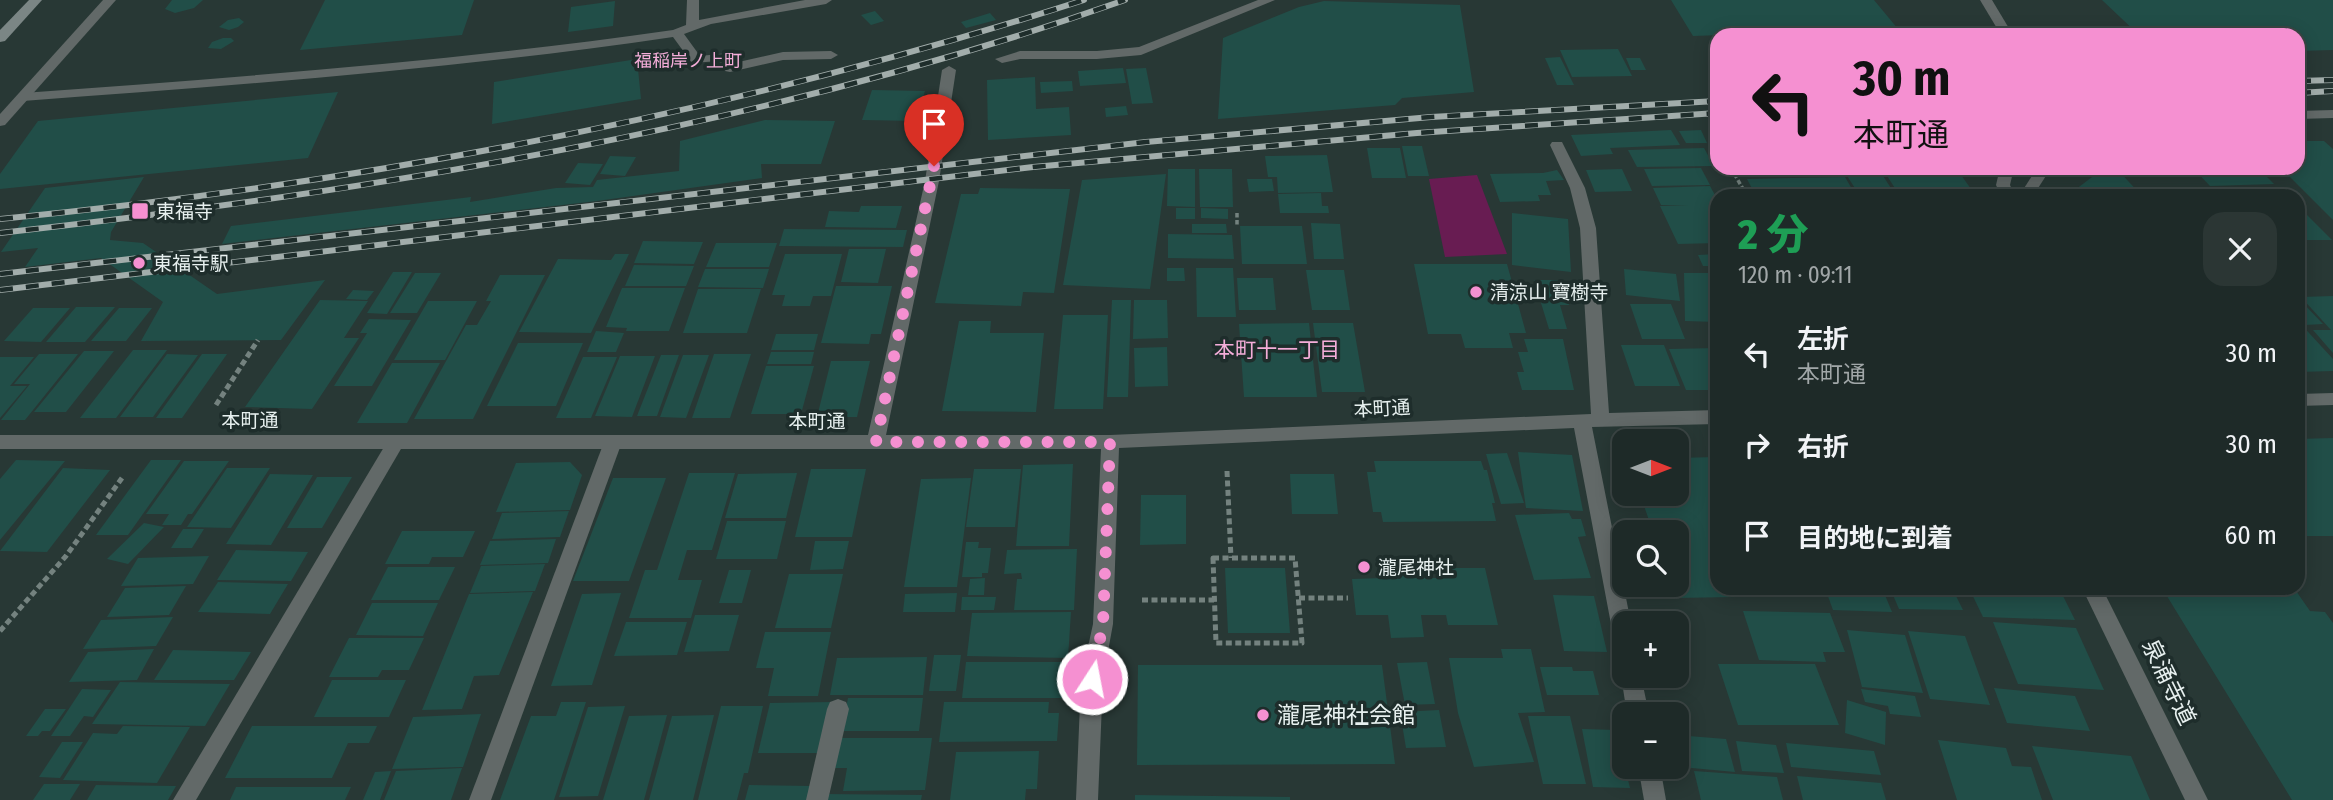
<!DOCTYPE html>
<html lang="ja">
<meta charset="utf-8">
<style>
body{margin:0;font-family:"Fira Sans Condensed","Noto Sans JP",sans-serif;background:#2b3634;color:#f1f3f6;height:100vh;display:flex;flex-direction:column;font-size:26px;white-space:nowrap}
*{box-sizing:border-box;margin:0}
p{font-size:23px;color:#a1a7a8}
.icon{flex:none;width:38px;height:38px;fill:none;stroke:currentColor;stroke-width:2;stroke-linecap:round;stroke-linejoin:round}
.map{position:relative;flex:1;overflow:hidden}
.side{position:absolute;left:1710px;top:189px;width:595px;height:406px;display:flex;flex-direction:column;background:#1e2a28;border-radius:21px;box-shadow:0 4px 18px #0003,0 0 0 2px #3c4645}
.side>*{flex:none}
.guide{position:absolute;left:1710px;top:28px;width:595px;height:147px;border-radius:21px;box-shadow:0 4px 18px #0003,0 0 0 2px #3c4645;background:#f590d1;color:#111;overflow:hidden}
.needle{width:46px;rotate:90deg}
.tools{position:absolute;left:1612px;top:429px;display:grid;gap:14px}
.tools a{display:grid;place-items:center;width:77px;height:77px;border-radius:14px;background:#1e2a28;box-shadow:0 4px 18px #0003,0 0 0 2px #3c4645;font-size:35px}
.pin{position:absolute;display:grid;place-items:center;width:60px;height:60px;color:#fff;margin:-72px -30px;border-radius:50% 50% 50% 0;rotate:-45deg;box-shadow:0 0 7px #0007}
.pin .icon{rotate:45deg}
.me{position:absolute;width:77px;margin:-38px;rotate:11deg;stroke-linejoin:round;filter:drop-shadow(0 0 5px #0008)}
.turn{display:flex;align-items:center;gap:24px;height:147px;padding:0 28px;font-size:32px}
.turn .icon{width:91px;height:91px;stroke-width:2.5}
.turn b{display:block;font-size:49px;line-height:60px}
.round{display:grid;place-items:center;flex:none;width:74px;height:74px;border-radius:21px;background:#2b3634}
.summary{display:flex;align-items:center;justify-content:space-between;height:119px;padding:0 28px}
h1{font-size:42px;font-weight:800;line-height:52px;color:#1e9e55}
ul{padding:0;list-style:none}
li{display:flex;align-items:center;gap:21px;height:91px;padding:0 28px}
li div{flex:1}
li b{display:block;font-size:26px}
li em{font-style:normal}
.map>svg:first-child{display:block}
.green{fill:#681c52}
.building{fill:#214e48}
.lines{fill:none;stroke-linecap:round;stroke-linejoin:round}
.path-far1{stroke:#74827f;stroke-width:3.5;stroke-dasharray:4.5 2.5;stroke-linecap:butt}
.path{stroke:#74827f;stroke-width:5;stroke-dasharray:6 3.5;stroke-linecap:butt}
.lane{fill:#626968;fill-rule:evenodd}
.street{fill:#626968;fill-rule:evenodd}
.secondary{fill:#7b8685;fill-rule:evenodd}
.rail-casing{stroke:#a2adab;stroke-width:6}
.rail{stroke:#1e2d2b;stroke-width:4.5;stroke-dasharray:13;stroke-linecap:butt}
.route{stroke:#f590d1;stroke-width:12;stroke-dasharray:0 21.6}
.poi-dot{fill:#f590d1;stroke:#1e2d2b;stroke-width:2.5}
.labels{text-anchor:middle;stroke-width:7;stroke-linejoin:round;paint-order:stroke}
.far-neighbourhood-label{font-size:18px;fill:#f4add9;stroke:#1e2d2b}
.poi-label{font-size:19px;fill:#e7f0ef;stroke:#1e2d2b;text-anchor:start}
.street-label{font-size:19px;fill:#e7f0ef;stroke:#1e2d2b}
.neighbourhood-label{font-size:21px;fill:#f4add9;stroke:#1e2d2b}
.near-street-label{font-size:23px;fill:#e7f0ef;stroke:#1e2d2b}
.near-poi-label{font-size:23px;fill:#e7f0ef;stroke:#1e2d2b;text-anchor:start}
</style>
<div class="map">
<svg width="2333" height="800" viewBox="0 0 2333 800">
<rect width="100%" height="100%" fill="#283835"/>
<path class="green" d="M1477 175 1507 254 1445 257 1429 179Z"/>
<g class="building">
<path d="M172 0H203L194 8 175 13 165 9Z"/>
<path d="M325 0H474L462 35 300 50Z"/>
<path d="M1671 0H1874L1898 29 1693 36Z"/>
<path d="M2102 0H2333V50L2298 51V35H2139Z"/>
<path d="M615 1 613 26 568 32 571 7Z"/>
<path d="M1324 1 1460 5 1474 92 1402 98 1395 105 1218 119 1223 38 1299 7Z"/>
<path d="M875 11 884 21 871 25 861 15Z"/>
<path d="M990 13 996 20 966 28 961 22Z"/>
<path d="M239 18 244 22 238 27 229 30 219 27 228 20Z"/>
<path d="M223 38H231L234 41 221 49 208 48 212 42Z"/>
<path d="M1618 49 1632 76 1572 77 1560 50Z"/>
<path d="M1560 57 1574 85H1557L1545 58Z"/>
<path d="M1626 58H1640L1646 70H1631Z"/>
<path d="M637 59 641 99 492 124 494 82Z"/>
<path d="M1123 68 1126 83 1080 86 1078 71Z"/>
<path d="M1146 68 1153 103 1132 104 1126 69Z"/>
<path d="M1035 77 1036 109 1069 107 1071 135 988 140 987 80Z"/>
<path d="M1072 81 1073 91 1041 93 1040 82Z"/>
<path d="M872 90 925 91 916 121 862 120Z"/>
<path d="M338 92 308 158 0 189V174L38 121Z"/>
<path d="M1126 106 1128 115 1106 117 1105 108Z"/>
<path d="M765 120 835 121 821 164H761L762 178 597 201 222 244 231 226 471 197 470 202 556 188 593 187 597 180 679 171 680 141Z"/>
<path d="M1671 130 1680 145 1610 148 1613 154 1581 156 1571 135Z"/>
<path d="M1701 130 1707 143H1686L1679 131Z"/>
<path d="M2298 141H2324L2333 149V220L2290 177H2275L2266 168H2298Z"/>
<path d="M1402 146H1422L1429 176H1408Z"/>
<path d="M1367 148H1400L1406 178H1372Z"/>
<path d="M1704 148 1714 166 1637 167 1628 150Z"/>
<path d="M1327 155 1333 192 1278 193 1277 177H1268L1265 156Z"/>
<path d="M610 156 636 157 625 176 600 174Z"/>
<path d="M578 163 603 164 590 185 565 183Z"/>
<path d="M1701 168 1710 185 1652 186 1644 169Z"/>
<path d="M1842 168H1878L1896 196H1860Z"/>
<path d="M1882 168H1956L1976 196H1900Z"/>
<path d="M2104 168H2116L2142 196H2067Z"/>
<path d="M2193 168H2258L2274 184 2210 186Z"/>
<path d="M1168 169H1195V207L1167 206Z"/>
<path d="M1199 169H1232L1233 207H1200Z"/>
<path d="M1622 169 1632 191 1595 192 1586 170Z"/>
<path d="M1557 170 1564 180 1546 181 1551 195H1538L1540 201 1500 202 1490 174 1543 173Z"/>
<path d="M1166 174 1150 289 1063 285 1082 180Z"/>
<path d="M144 177 111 232 110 240 143 243 217 294 325 280 281 340 141 341 163 302 101 258 25 267 38 248 1 252 45 188Z"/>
<path d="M1845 177 1856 196H1756L1747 179Z"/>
<path d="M1247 179H1272L1274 191 1249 192Z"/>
<path d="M1710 186 1717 199V243L1678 244 1660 206 1688 205H1661L1653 188Z"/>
<path d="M2278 187 2287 196H2251L2244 188Z"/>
<path d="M980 188 1070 189 1054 293 1023 292 1021 306 935 303 961 194H978Z"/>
<path d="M2240 189 2247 196H2221L2214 190Z"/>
<path d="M1321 193 1322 206H1328L1329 213H1280L1278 194Z"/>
<path d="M861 206H902L896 228 825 227 829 211 859 212Z"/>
<rect x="1176" y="208" width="19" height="11"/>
<path d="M1201 208 1228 209V219L1201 218Z"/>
<path d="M2298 208H2300L2332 240H2298Z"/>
<path d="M1512 213 1568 219 1571 272 1512 265Z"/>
<path d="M1311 223 1340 224 1344 259H1314Z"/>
<path d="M1192 224H1226L1227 233H1192Z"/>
<path d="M1240 226H1302L1307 264H1242Z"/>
<path d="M784 229 907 230 903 247 779 246Z"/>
<path d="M1168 234 1232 235 1234 259 1168 258Z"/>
<path d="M643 241 703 242 694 264 634 263Z"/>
<path d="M716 243H777L769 267H706Z"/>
<path d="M849 249H886L878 283 841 282Z"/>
<path d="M615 254H629L591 333 519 332 558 259 611 260Z"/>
<path d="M785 254H842L831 296H813L810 306H782L785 295H772Z"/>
<path d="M1717 254V266H1703L1698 255Z"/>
<path d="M1414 264H1507L1526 333H1509L1513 348H1465L1461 334H1428Z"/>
<path d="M634 265 694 266 686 286H625Z"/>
<path d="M1167 268H1184L1185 281H1167Z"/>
<path d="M1196 268H1233L1236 317H1197Z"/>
<path d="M705 269H769L763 288 698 287Z"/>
<path d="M1624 269 1676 274 1680 301 1626 295Z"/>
<path d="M1306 270H1344L1350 310H1312Z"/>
<path d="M393 272H412L387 314 367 313Z"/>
<path d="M415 273H441L417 313H390Z"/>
<path d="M1684 273H1717V322L1685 321Z"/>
<path d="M500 275H545L473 419H414L466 325H477L491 301H486Z"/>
<path d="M1237 278H1273L1276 310H1239Z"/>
<path d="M1534 280H1560L1569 305H1560L1567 329H1549Z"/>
<path d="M836 286H892L881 334H871L869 344 821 343Z"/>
<path d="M622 288H685L669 331H626L627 328 606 327Z"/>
<path d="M698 289H761L747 333H683Z"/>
<path d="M353 290 374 291 367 300 346 299Z"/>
<path d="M2333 296V353L2313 330H2331L2301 297Z"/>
<path d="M320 300 368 301 344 338H359L312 409 245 407Z"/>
<path d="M1112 300H1131L1128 397H1107Z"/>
<path d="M1134 300H1167L1168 338 1133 339Z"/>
<path d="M2300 300 2323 324 2305 325 2298 317V301Z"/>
<path d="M428 301H477L445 360H394Z"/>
<path d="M1630 304H1671L1685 339H1642Z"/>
<path d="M76 307H115L85 342H46Z"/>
<path d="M33 308H70L41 342 4 341Z"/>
<path d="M119 308H152L126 341H91Z"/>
<path d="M1063 315H1108L1103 409H1054Z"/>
<path d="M369 319 411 320 372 386H334L367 333H360Z"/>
<path d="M959 321H991L990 333H1044L1036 412 942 411Z"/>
<path d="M2298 321 2333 359V371L2298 372Z"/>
<path d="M1309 323 1317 397H1244L1239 324Z"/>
<path d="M1313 323H1353L1365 392H1322Z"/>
<path d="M596 331 624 333 616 352H587Z"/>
<path d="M776 334H818L814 350H771Z"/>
<path d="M1524 339H1563L1574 390H1522L1517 372H1524L1518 352H1528Z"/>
<path d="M518 343H583L556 406H487Z"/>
<path d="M1621 345H1664L1680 386H1635Z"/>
<path d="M1167 347 1168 386 1135 387 1134 348Z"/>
<path d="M1717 348V390H1686L1669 349Z"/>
<path d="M133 350H167L116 418H80Z"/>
<path d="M84 351H114L66 412H34Z"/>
<path d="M771 352H814L811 364H767Z"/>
<path d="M39 354H78L25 420H1L30 384H14Z"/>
<path d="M167 354 198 355 153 417H120Z"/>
<path d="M202 354H227L182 418H156Z"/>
<path d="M714 354H751L730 418H692Z"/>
<path d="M661 355H679L657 416H637Z"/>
<path d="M683 355H709L686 418 660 417Z"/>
<path d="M620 356H655L632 417 595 416Z"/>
<path d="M0 357H34L10 386H27L0 418Z"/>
<path d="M583 357H617L591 418H556Z"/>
<path d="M831 361H870L857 417H817Z"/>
<path d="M392 363H440L407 423H357Z"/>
<path d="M766 366H814L801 414H751Z"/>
<path d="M2333 438V536H2298V439Z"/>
<path d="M1518 452 1572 455 1583 511 1526 508Z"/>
<path d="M1507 453 1524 503 1501 504 1486 454Z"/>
<path d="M1717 457V588H1785L1788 596 1675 598 1671 584H1676V532H1653L1640 494H1676V458Z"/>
<path d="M16 460 65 461 0 540V479Z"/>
<path d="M151 460H181L128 535H96Z"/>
<path d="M184 461H229L192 514H188L181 525H162L169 514H146Z"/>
<path d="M1374 461H1481L1484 470H1487L1495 503H1492L1496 521 1383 522 1381 512H1373L1367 472H1376Z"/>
<path d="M570 462 582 475 570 510 496 512 516 463Z"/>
<path d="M1073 464 1069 546H1016L1023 465Z"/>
<path d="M63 468 110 470 47 552 0 551Z"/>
<path d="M227 468H270L231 528 187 527Z"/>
<path d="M811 469H866L852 537H795Z"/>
<path d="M974 469H1021L1015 527H966Z"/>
<path d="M689 473H735L712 550H687L678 580H702L691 618H629L645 570H657Z"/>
<path d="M797 473 786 518H725L738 474Z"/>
<path d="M270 474 313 475 271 545 226 544Z"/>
<path d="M1290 474H1334L1338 514H1292Z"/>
<path d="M317 477H352L322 528H287Z"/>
<path d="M613 478H666L629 581H573Z"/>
<path d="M971 478 957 587H904L921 479Z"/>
<path d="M1141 495H1186V544L1140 545Z"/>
<path d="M569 511 560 537 492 539 502 513Z"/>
<path d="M1569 513 1572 519H1581L1586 536 1578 537 1591 578 1534 580 1515 515Z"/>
<path d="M727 521H786L777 559H716Z"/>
<path d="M144 523 164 527 128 564 107 559Z"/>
<path d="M183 529H204L192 548H171Z"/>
<path d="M402 531H475L463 557H432L429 564H385Z"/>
<path d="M556 539 548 563 480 565 490 541Z"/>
<path d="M815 541H849L843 569 810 570Z"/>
<path d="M966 542H979L978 548H991L988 573H982V577H962Z"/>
<path d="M1077 549 1074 610H1014L1017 579H1022L1021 573 1004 574 1007 550Z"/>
<path d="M236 550 308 552 291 581 217 580Z"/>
<path d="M209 556 193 584 121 586 138 558Z"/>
<path d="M1380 559H1412L1415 578H1440L1438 568H1485L1498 625H1448L1446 615H1421L1424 637 1391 638 1388 615H1356L1352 579 1383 578Z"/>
<path d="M545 564 535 591 470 593 481 566Z"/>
<path d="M388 567H455L439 600H371Z"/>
<path d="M1225 568H1285L1290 633H1228Z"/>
<path d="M729 570H751L742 603H719Z"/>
<path d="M789 574H843L831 628H775Z"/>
<path d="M985 578 984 595H968L970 579Z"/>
<path d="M218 582 288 584 270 614 198 612Z"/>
<path d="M186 586 169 615 107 617 125 588Z"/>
<path d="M1825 588H1882L1892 612 1833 610Z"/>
<path d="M1890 588H1952L1963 610 1899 609Z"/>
<path d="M1969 588H2059L2075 620 1983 617Z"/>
<path d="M2162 588H2294L2310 611 2325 612 2333 623V800H2292Z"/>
<path d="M533 592 499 675 474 676 462 709 422 710 469 594Z"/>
<path d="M621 593 592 685 551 686 582 594Z"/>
<path d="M957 593 955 612H903L905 594Z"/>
<path d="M1553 595 1594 596 1607 652 1564 651Z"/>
<path d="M962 597H996L994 610H961Z"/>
<path d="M372 603H438L423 636 356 635Z"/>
<path d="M1743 611 1830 613 1845 652H1823L1826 662 1759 660Z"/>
<path d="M1071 612 1068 658 967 656 972 613Z"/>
<path d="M695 615H739L729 651 684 652Z"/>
<path d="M173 617 156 646 83 649 101 620Z"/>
<path d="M626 622H687L677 655 614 656Z"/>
<path d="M1993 622 2076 628 2104 690 2018 684Z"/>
<path d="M1847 630 1905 635 1923 693 1862 687Z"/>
<path d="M1908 631 1965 636 1990 705 1930 699Z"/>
<path d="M765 632H831L818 696H768L774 668H756Z"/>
<path d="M349 638H424L409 670H382L378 677H329Z"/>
<path d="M154 649 137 680 69 682 88 652Z"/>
<path d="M1501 649H1531L1545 712 1518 713 1534 762 1474 767 1458 713 1449 658H1503Z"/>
<path d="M173 650 251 652 234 680H154Z"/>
<path d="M934 655H961L956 691H929Z"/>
<path d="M927 657 923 695H830L837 658Z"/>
<path d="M966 662H1067L1064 698H962Z"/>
<path d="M1427 662 1435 704 1405 705 1397 663Z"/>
<path d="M1718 664H1815L1839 725H1738Z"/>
<path d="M1138 665H1382L1395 764 1137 765Z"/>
<path d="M1540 667H1572L1573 671H1593L1599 695H1547Z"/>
<path d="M332 680H406L389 717H314Z"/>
<path d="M120 682 230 684 205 726 92 724Z"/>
<path d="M1994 688 2075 696 2090 731 2007 723Z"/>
<path d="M82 689 111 690 93 717 84 716 70 736H51Z"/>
<path d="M1861 689 1915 696 1921 717 1890 714 1888 706 1865 702Z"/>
<path d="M848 698H923L919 731H842Z"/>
<path d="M1847 700 1886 712 1885 745 1845 733Z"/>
<path d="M561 702H586L554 800H500L531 716H556Z"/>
<path d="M832 702 822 753H758L770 703Z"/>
<path d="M944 702H1049L1048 713H1059L1057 741 939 742Z"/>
<path d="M625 706 598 796 559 797 588 707Z"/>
<path d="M721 706H763L748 773H744L737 800H698Z"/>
<path d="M45 709H66L50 731H42L38 736H26Z"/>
<path d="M1439 710 1446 747 1406 748 1400 712Z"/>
<path d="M481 714 463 767 392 769 413 717Z"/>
<path d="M667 715 644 800H603L629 716Z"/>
<path d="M714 715 693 800H649L672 716Z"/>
<path d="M1528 716H1570L1586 784H1543Z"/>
<path d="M123 726 190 727 157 783 63 780 93 733 117 734Z"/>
<path d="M252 726H377L369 743H348L332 778H225Z"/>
<path d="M1582 729 1616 730 1630 788 1593 787Z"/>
<path d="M1676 735 1726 739 1735 772 1681 767Z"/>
<path d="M836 738H932L925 790 843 791 847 768H830Z"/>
<path d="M1938 740 2006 748 2012 766 2031 767 2042 800H1957Z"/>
<path d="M1736 741 1776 745 1784 773 1742 771Z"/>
<path d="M62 742H83L60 778 39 777Z"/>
<path d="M1786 743 1874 751 1881 775 1791 767Z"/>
<path d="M2032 746 2131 756 2150 800H2053Z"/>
<path d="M1039 751 1037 789H1026L1025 800H950L956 752Z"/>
<path d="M462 768 451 800H384L396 771Z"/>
<path d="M391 771 380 800H363L375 772Z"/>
<path d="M1694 771 1777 777 1783 800H1701Z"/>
<path d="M1797 776 1881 783 1886 800H1803Z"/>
<path d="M44 784H80L70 800H33Z"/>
<path d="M96 785 176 786 168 800H87Z"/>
<path d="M749 785 812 786 809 800H745Z"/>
<path d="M236 787H351L345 800H230Z"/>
<path d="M824 794 922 795 921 800H823Z"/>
<path d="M1135 795 1290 797V800H1135Z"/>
</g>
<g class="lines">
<g class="path-far1">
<path d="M1731 168 1747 196"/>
<path d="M1237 213V226"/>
</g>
<g class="path">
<path d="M216 405 258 340"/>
<path d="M1227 471 1231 558"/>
<path d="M1213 558H1295L1302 643H1216Z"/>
<path d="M1299 598H1348"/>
<path d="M1142 600H1214"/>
<path d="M0 631 66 556 122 478"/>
</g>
<g class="lane">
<path d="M687 0H699V20L805 0H832L826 4 711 24 684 34 700 56 728 53 734 63 783 52 831 51 838 55 831 59 783 60 730 72 725 71 719 61 692 63 673 37C456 69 241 85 23 101L16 97 23 93C242 77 457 61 673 30L686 25Z"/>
<path d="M1258 0H1275L1141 55 1097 59H1020L1002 63 995 59 1020 51H1097L1139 47Z"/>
<path d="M396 435 402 437 405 442 196 800H173L390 437Z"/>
<path d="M613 435 619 437 622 442 491 800H469L604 442 607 437Z"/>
<path d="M838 699 846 702 849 709 828 800H806L827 709 830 702Z"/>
</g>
<g class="street">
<path d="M103 0H116L5 125 0 126V114Z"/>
<path d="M1980 0H1992L2013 35H2001Z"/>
<path d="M949 66 956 70 939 181 886 435H1110L1591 414 1580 228 1570 188 1550 145 1552 142H1562L1585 188 1596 228 1609 413 1717 410V424L1592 427 1631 623H1624V649L1617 646 1614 640 1574 428 1119 448 1113 624 1103 679 1098 800H1076L1081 679 1093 624 1101 449H0V435H868L925 181 942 70Z"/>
<path d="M2333 110V118L2298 119V111Z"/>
<path d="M2000 168H2014L2010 185 2015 196H2001L1996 185Z"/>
<path d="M2037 168H2051L2033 196H2019Z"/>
<path d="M2333 393V405L2298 406V394Z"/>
<path d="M2082 588H2102L2208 800H2185Z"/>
<path d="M1624 669V676H1641L1649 714H1627L1621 676Z"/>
<path d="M1638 766H1660L1666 800H1644Z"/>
</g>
<path class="secondary" d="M29 0H42L5 41 0 42V30Z"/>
<g class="rail-casing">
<g id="rail">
<path d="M2298 81 2333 80"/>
<path d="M2298 93 2333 91"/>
<path d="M0 219C367 183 733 113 1084 0"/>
<path d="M0 233C378 191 766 127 1125 0"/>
<path d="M0 274 1146 142 1431 117 1717 101"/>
<path d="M0 290 1033 167 1417 133 1717 113"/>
</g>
</g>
<use href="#rail" class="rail"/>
</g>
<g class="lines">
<path class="route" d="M934 166 876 442H1110L1103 624 1092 679"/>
</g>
<g class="poi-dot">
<rect x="131" y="202" width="18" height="18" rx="3.5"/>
<circle cx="139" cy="263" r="7"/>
<circle cx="1476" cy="292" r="7"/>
<circle cx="1364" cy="567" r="7"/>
<circle cx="1263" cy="715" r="7"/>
</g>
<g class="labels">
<g class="far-neighbourhood-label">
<text x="688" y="67">福稲岸ノ上町</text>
</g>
<g class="poi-label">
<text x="156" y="218">東福寺</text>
<text x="153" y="270">東福寺駅</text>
<text x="1490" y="299">清涼山 寶樹寺</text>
<text x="1378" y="574">瀧尾神社</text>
</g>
<g class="street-label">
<text transform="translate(1382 408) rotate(-3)" y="7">本町通</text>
<text x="250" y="427">本町通</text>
<text x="817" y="428">本町通</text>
</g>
<g class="neighbourhood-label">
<text x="1277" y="357">本町十一丁目</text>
</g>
<g class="near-street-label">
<text transform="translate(2169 682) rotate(64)" y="8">泉涌寺道</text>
</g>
<g class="near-poi-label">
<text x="1277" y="723">瀧尾神社会館</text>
</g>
</g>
</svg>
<div class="tools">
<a><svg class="needle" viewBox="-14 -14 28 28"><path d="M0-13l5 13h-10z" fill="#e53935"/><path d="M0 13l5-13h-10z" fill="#a1a7a8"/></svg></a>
<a><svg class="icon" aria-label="search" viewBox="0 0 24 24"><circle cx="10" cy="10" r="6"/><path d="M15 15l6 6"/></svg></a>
<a>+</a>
<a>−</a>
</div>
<div class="pin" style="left:934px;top:166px;background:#d93025"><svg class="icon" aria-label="arrive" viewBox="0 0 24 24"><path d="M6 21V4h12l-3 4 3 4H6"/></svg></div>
<svg class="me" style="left:1092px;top:679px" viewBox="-20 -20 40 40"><circle r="17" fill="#f590d1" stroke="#fff" stroke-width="3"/><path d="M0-11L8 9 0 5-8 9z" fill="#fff"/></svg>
<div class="guide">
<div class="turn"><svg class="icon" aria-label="left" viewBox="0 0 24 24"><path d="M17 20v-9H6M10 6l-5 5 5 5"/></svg><div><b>30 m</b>本町通</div></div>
</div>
<section class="side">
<div class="summary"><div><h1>2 分</h1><p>120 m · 09:11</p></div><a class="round"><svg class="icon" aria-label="close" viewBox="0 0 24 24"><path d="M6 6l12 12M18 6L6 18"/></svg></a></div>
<ul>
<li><svg class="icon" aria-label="left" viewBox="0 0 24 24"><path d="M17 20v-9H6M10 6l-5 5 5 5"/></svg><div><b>左折</b><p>本町通</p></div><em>30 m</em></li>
<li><svg class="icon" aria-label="right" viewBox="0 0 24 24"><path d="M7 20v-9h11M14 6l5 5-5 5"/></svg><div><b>右折</b></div><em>30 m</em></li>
<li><svg class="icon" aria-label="arrive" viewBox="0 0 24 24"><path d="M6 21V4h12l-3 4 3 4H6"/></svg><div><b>目的地に到着</b></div><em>60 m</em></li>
</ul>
</section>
</div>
